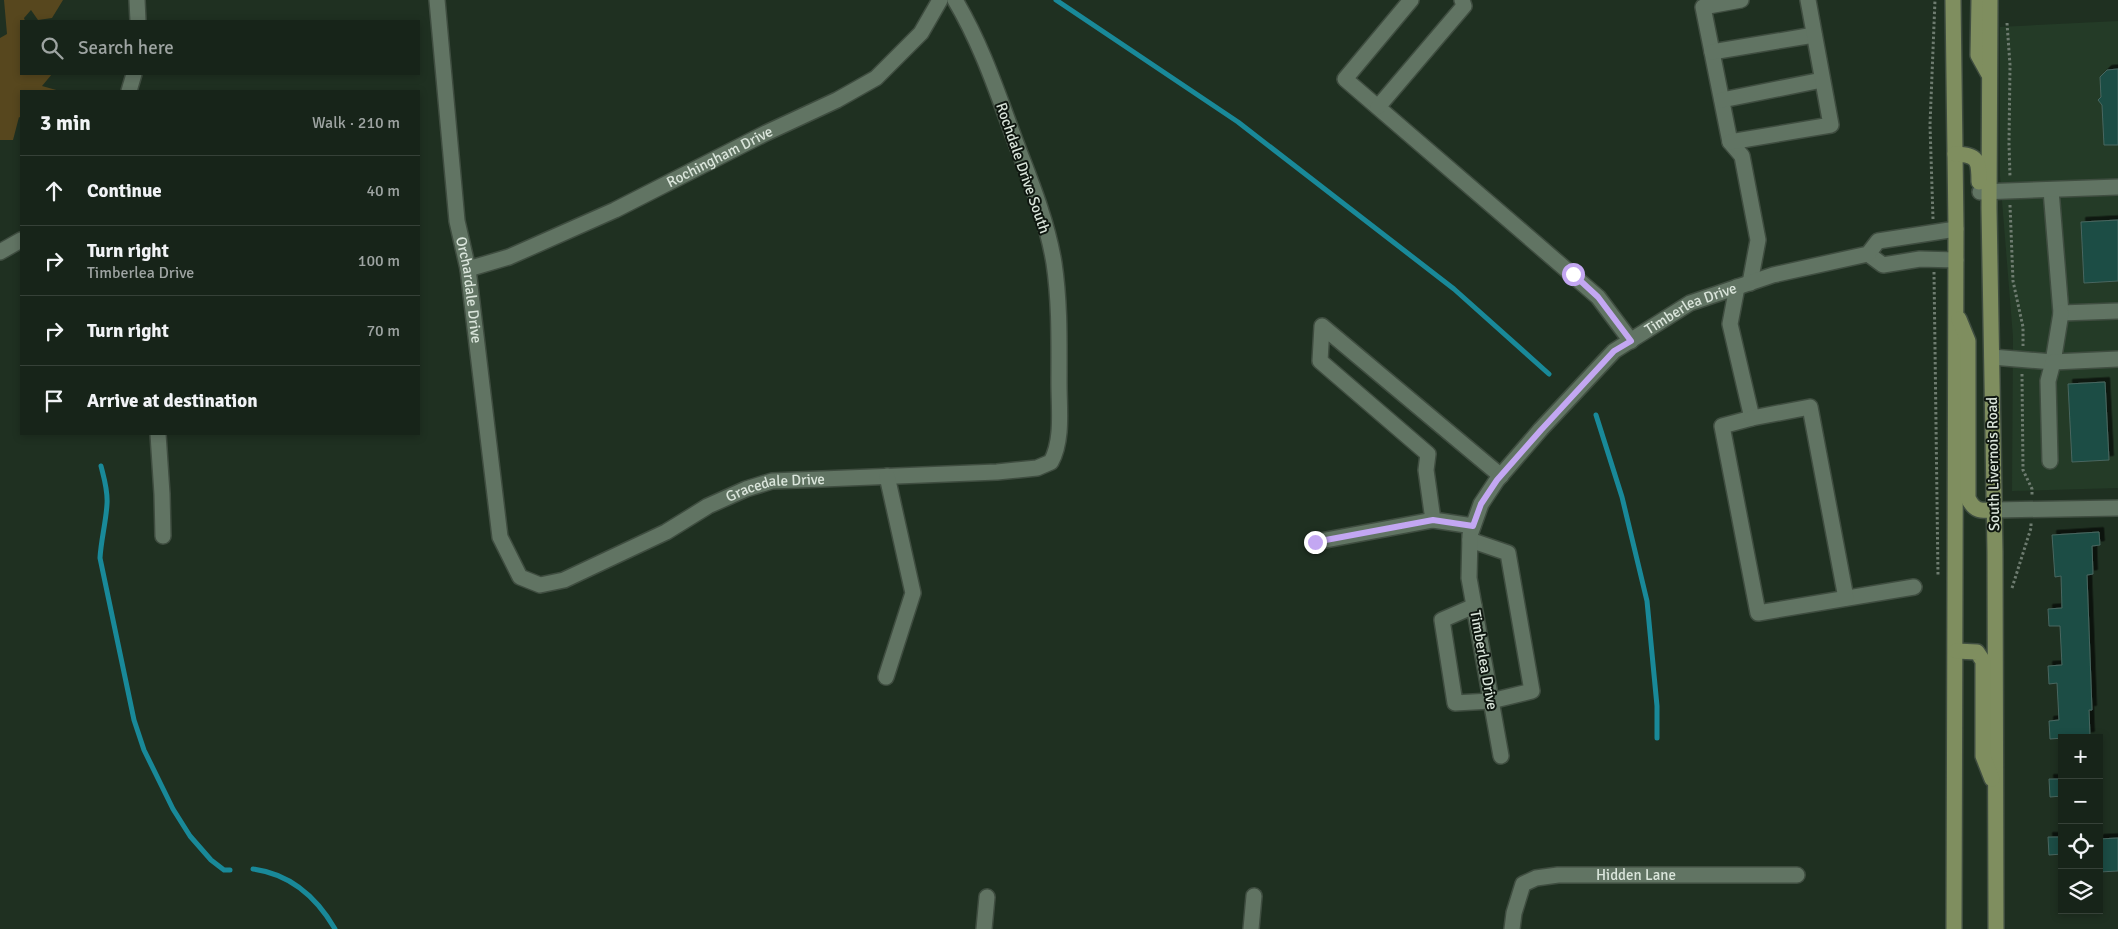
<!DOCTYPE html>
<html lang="en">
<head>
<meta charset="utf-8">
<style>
	:root { --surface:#172419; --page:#202c22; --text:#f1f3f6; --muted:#9ea4a2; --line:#364138 }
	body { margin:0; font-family:Signika,sans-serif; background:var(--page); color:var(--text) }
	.controls { position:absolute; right:15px; bottom:15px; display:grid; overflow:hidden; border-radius:0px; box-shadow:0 2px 8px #0003 }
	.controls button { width:45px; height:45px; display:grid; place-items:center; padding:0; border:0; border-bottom:1px solid var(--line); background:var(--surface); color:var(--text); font:25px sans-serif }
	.stop { position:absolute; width:15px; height:15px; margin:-11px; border:4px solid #c3a7f2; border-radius:50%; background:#fff }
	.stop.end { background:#c3a7f2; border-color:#fff; box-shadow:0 1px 5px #0008 }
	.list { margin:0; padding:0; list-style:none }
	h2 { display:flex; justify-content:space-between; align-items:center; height:65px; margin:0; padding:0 20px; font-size:21px }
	h2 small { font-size:16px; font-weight:400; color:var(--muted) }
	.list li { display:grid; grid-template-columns:32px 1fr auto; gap:15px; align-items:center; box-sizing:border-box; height:70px; padding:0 20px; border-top:1px solid var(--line) }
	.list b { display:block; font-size:19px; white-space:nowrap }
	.list p { margin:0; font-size:16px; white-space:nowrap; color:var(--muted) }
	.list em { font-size:16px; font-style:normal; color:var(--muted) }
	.icon { flex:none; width:28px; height:28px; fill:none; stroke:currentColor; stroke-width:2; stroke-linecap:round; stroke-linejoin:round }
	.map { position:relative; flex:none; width:2118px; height:929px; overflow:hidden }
	.search { position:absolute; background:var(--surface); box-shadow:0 2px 8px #0003; left:20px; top:20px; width:400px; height:55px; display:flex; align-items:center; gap:12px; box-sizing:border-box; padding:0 18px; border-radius:0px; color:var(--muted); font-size:19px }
	.panel { position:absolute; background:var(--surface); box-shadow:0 2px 8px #0003; left:20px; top:90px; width:400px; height:345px; border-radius:0px }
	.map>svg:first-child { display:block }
	.built { fill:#243b27 }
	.green { fill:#57471e }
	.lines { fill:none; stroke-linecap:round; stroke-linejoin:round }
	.stream { stroke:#198999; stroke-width:5 }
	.building { fill:#1a4e44; stroke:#496660; filter:url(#shadow) }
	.minor-casing { stroke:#3f4d40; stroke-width:18 }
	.major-casing { stroke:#3f4d40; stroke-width:18 }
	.path { stroke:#6e7c70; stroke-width:3; stroke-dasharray:2.5 2.5; stroke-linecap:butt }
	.minor { stroke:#617463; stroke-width:15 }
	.major { stroke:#7f8e5f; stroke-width:15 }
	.route { stroke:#c3a7f2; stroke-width:6 }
	.labels { text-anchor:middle; stroke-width:4; stroke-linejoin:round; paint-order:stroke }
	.street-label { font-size:15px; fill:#dae5db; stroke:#0e160f }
</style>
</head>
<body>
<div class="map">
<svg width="2118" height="929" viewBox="0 0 2118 929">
	<defs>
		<filter id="shadow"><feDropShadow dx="4.5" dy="-4.5" stdDeviation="0" flood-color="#0009"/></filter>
	</defs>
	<rect width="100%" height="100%" fill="#1f3021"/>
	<path class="built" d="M2118 21V488L2012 491 2013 337 2000 176V27Z"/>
	<path class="green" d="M4 0H63L52 18 38 20 31 10 24 18 25 21H21V74H52L42 86 60 91H21V118L19 117 13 140H0V38L7 34Z"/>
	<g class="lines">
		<g class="stream">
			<path d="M1056 0 1238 122 1454 289 1549 374"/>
			<path d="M1596 415 1622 497 1647 601 1657 706V738"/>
			<path d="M101 466C104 478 108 490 107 504 106 522 101 540 100 558L134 720 144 750 173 809 190 836 211 860 224 870H230"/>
			<path d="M253 869C290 874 317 898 335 929"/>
		</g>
	</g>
	<g class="building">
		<path d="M2118 69V145H2104L2102 105 2098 100 2101 97 2100 77 2107 70Z"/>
		<path d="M2118 220V281L2084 283 2081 222Z"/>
		<path d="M2105 382 2109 460 2072 462 2068 384Z"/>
		<path d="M2099 532 2100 545 2092 546 2093 574 2087 575 2092 710H2089L2090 736 2050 739 2049 721 2059 720 2057 683 2049 684 2048 666 2062 665 2060 626H2049L2048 609 2062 608 2061 576 2055 577 2052 535Z"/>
		<path d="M2049 779H2062V796L2050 797Z"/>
		<path d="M2048 837H2062V854L2049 855Z"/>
		<path d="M2118 838V871L2099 872V839Z"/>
	</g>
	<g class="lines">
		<defs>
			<g id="minor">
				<path d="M137 0 138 21"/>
				<path id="s1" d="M437 0 457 221 468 269 500 537 520 577 540 585 564 580 666 532 708 506 746 489 772 481 997 472 1037 468 1051 462C1063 440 1059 409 1059 384 1059 344 1060 303 1054 263 1047 221 1031 182 1016 143 998 95 982 45 955 0"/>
				<path d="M1411 0 1345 79 1598 297 1631 341"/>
				<path d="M1741 0 1703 7 1730 142 1742 156 1758 240 1750 283"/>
				<path d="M1712 52 1814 35"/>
				<path d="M129 91 134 74"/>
				<path d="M1722 100 1822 80"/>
				<path d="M1378 107 1464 6 1462 0"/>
				<path d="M1730 142 1831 125 1808 0"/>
				<path d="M2051 190 2061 313 2118 311"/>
				<path d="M1980 192 2118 187"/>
				<path d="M0 252 21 240"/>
				<path d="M1868 254 1883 265 1920 259 1956 260"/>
				<path id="s2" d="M468 269 509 257 615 210 766 133 837 100 876 78 921 33 940 0"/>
				<path d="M1737 287 1730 324 1752 418 1722 426 1758 613 1914 587"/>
				<path d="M1992 357 2053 362 2061 313"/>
				<path d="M1752 418 1810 407 1846 598"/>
				<path d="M158 434 162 494 163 536"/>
				<path d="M2050 461 2048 381 2053 362 2118 359"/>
				<path d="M1994 510 2118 508"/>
				<path d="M1473 526 1433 520 1426 470 1428 454 1320 361 1322 326 1501 476"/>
				<path d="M1470 540 1508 553 1532 691 1491 701 1455 703 1442 620 1474 606"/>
				<path d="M1315 542 1433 520"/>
				<path d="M886 677 913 593 887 476"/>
				<path id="s3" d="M1501 756 1469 578 1470 535 1481 504 1497 480 1541 429 1614 351 1690 303 1773 275 1868 254 1878 241 1956 229"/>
				<path d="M984 929 987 897"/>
				<path d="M1251 929 1254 896"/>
				<path id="s4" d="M1512 929 1514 913 1523 884 1536 878 1558 875H1797"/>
			</g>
			<g id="major">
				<path d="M1953 0 1956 229 1954 929"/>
				<path d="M1979 0 1978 55 1988 73"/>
				<path d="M1990 0 1989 208 1995 552 1996 929"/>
				<path d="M1955 154C1978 155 1979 160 1979 182"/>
				<path d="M1959 319 1968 341V498C1974 511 1980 511 1994 510"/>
				<path d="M1956 651 1977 652 1983 661V756L1992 779"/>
			</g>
		</defs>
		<use href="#minor" class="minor-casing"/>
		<use href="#major" class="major-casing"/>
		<g class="path">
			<path d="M2007 23 2010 65 2009 143 2010 177"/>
			<path d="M2010 205 2013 281 2023 327V346"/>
			<path d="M1933 219 1930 125 1935 0"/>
			<path d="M1934 272 1938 576"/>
			<path d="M2022 374 2023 470 2032 489V496"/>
			<path d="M2012 588 2031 528V522"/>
		</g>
		<use href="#minor" class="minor"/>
		<use href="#major" class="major"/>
	</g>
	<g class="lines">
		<path class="route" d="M1315 542 1433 520 1473 526 1481 504 1497 480 1541 430 1614 351 1631 341 1598 297 1573 274"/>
	</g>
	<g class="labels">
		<g class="street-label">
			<text dy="5" stroke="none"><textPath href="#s2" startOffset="276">Rochingham Drive</textPath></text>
			<text transform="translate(1023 168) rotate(71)" y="5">Rochdale Drive South</text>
			<text dy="5" stroke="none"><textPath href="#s1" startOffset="292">Orchardale Drive</textPath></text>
			<text dy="5" stroke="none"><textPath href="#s3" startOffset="548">Timberlea Drive</textPath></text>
			<text transform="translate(1993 464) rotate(-91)" y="5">South Livernois Road</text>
			<text dy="5" stroke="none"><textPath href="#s1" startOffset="865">Gracedale Drive</textPath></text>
			<text transform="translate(1484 660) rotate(80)" y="5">Timberlea Drive</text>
			<text dy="5" stroke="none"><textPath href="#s4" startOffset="161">Hidden Lane</textPath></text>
		</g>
	</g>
</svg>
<div class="controls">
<button>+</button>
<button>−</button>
<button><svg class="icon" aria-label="locate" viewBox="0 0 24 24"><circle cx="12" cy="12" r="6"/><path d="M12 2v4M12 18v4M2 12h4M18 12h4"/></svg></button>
<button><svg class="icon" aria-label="layers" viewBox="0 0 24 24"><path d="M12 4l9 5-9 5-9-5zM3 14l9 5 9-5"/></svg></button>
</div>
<div class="stop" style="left:1573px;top:274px"></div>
<div class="stop end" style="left:1315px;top:542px"></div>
<div class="search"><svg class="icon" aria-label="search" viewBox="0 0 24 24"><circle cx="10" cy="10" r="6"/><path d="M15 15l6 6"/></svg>Search here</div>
<section class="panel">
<h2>3 min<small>Walk · 210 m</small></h2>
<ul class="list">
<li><svg class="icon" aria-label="ahead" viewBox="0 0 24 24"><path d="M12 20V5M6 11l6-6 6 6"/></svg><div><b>Continue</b></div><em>40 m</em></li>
<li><svg class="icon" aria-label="right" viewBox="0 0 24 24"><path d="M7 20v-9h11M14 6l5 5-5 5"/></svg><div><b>Turn right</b><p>Timberlea Drive</p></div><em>100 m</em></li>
<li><svg class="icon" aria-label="right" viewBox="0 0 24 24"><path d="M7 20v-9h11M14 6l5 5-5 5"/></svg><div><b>Turn right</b></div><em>70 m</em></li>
<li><svg class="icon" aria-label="arrive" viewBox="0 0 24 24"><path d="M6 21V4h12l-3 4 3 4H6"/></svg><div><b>Arrive at destination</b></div></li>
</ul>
</section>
</div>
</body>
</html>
